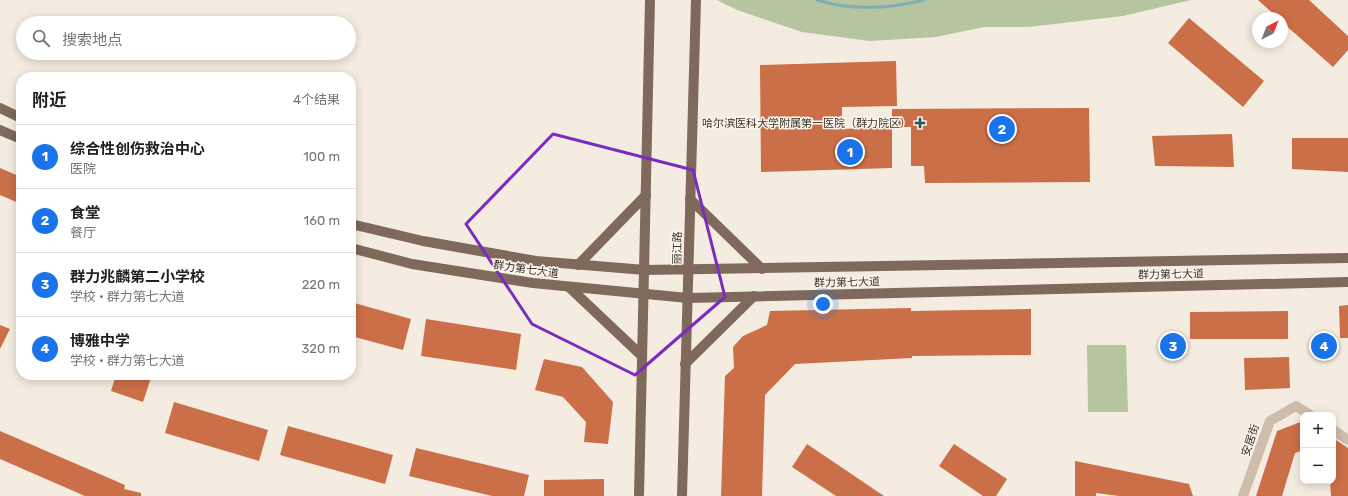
<!DOCTYPE html>
<html lang="zh">
<head>
<meta charset="utf-8">
<style>
	:root { --surface:#fff; --page:#f6f6f6; --text:#202124; --muted:#757577; --line:#e0e0e0; --accent:#1a73e8 }
	body { margin:0; font-family:Rubik,"Noto Sans SC",sans-serif; background:var(--page); color:var(--text) }
	.controls { position:absolute; right:12px; bottom:12px; display:grid; overflow:hidden; border-radius:8px; box-shadow:0 2px 10px #0003 }
	.controls button { width:36px; height:36px; display:grid; place-items:center; padding:0; border:0; border-bottom:1px solid var(--line); background:var(--surface); color:var(--text); font:20px sans-serif }
	.compass { position:absolute; left:1252px; top:12px; width:36px; height:36px; border-radius:50%; background:var(--surface); box-shadow:0 2px 10px #0003; rotate:42deg }
	.you { position:absolute; left:823px; top:304px; width:14px; height:14px; margin:-10px; border:3px solid #fff; border-radius:50%; background:#1a73e8; box-shadow:0 0 0 6px #1a73e833 }
	.badge { display:grid; place-items:center; width:26px; height:26px; border-radius:50%; background:var(--accent); color:#fff; font-size:13px; font-weight:700 }
	.pin { position:absolute; translate:-50% -50%; border:2px solid #fff; box-shadow:0 1px 4px #0006 }
	.list { margin:0; padding:0; list-style:none }
	h2 { display:flex; justify-content:space-between; align-items:center; height:52px; margin:0; padding:0 16px; font-size:17px }
	h2 small { font-size:13px; font-weight:400; color:var(--muted) }
	.list li { display:grid; grid-template-columns:26px 1fr auto; gap:12px; align-items:center; box-sizing:border-box; height:64px; padding:0 16px; border-top:1px solid var(--line) }
	.list b { display:block; font-size:15px; white-space:nowrap }
	.list p { margin:0; font-size:13px; white-space:nowrap; color:var(--muted) }
	.list em { font-size:13px; font-style:normal; color:var(--muted) }
	.icon { flex:none; width:22px; height:22px; fill:none; stroke:currentColor; stroke-width:2; stroke-linecap:round; stroke-linejoin:round }
	.map { position:relative; flex:none; width:1348px; height:496px; overflow:hidden }
	.search { position:absolute; background:var(--surface); box-shadow:0 2px 10px #0003; left:16px; top:16px; width:340px; height:44px; display:flex; align-items:center; gap:10px; box-sizing:border-box; padding:0 14px; border-radius:22px; color:var(--muted); font-size:15px }
	.panel { position:absolute; background:var(--surface); box-shadow:0 2px 10px #0003; left:16px; top:72px; width:340px; height:308px; border-radius:16px }
	.map>svg:first-child { display:block }
	.green { fill:#b6c59f }
	.lines { fill:none; stroke-linecap:round; stroke-linejoin:round }
	.stream { stroke:#7eaeb3; stroke-width:3 }
	.building { fill:#cb6f48 }
	.minor { stroke:#cebdab; stroke-width:10 }
	.major { stroke:#7e695b; stroke-width:10 }
	.marked { fill:none; stroke:#7b2cbf; stroke-width:3; stroke-linejoin:round }
	.poi-dot { fill:#1d575f; stroke:#fbf6ed; stroke-width:1.5 }
	.labels { text-anchor:middle; stroke-width:3; stroke-linejoin:round; paint-order:stroke }
	.poi-label { font-size:11px; fill:#3b312a; stroke:#fbf6ed; text-anchor:end }
	.street-label { font-size:11px; fill:#3b312a; stroke:#fbf6ed }
</style>
</head>
<body>
<div class="map">
<svg width="1348" height="496" viewBox="0 0 1348 496">
	<rect width="100%" height="100%" fill="#f4ece0"/>
	<g class="green">
		<path d="M717 0H1191L1123 16 1029 27H984L936 37 870 41 802 32 737 10Z"/>
		<path d="M1087 345H1126L1128 412H1088Z"/>
	</g>
	<g class="lines">
		<path class="stream" d="M817 0C853 11 888 9 924 0"/>
	</g>
	<g class="building">
		<path d="M1258 0H1309L1348 36V50L1333 67 1282 22V18H1278Z"/>
		<path d="M1189 18 1264 81 1243 107 1168 43Z"/>
		<path d="M896 61 897 106 842 107V129L892 127V168L761 172 760 65Z"/>
		<path d="M1089 108 1090 182 925 183 924 166H911V127H892V109Z"/>
		<path d="M1232 134 1234 167 1155 166 1152 136Z"/>
		<path d="M1292 138H1348V172L1292 169Z"/>
		<path d="M0 168 21 177V204L0 195Z"/>
		<path d="M351 302 411 319 403 350 351 336Z"/>
		<path d="M1348 305V338H1340L1339 306Z"/>
		<path d="M911 308V311L1031 309V355L912 356V358L795 364 765 395 762 496H721L725 376 734 368 733 347 743 336 767 325 770 311Z"/>
		<path d="M1288 311V339H1190V312Z"/>
		<path d="M426 319 521 334 516 370 421 356Z"/>
		<path d="M0 325 10 329 0 349Z"/>
		<path d="M1289 357 1290 388 1245 390 1244 358Z"/>
		<path d="M544 359 582 367 613 402 608 444 584 442 586 422 563 397 535 390Z"/>
		<path d="M116 375H152L143 402 111 391Z"/>
		<path d="M174 402 268 430 259 461 165 433Z"/>
		<path d="M1303 421V450L1295 453 1282 496H1256L1277 431Z"/>
		<path d="M288 426 393 455 385 484 280 455Z"/>
		<path d="M0 431 125 485 124 489 141 493V496H85L0 459Z"/>
		<path d="M1333 438 1348 448V496H1331L1330 481H1333Z"/>
		<path d="M807 444 884 496H836L792 467Z"/>
		<path d="M954 444 1007 479 996 496H983L939 466Z"/>
		<path d="M416 448 529 475 524 496H492L409 476Z"/>
		<path d="M1075 461 1189 484 1193 496H1119L1096 493V496H1075Z"/>
		<path d="M604 479V496H544V480Z"/>
	</g>
	<g class="lines">
		<g class="minor">
			<path d="M1333 430 1348 440"/>
			<path d="M1243 496 1270 421 1296 406 1310 415"/>
		</g>
		<g class="major">
			<path d="M0 108 21 118"/>
			<path d="M0 130 21 139"/>
			<path d="M690 199 762 269"/>
			<path d="M351 224 423 241 536 261 645 270 1348 258"/>
			<path d="M351 248 412 264 533 283 688 298 1348 282"/>
			<path d="M578 265 646 195"/>
			<path d="M569 287 642 356"/>
			<path d="M685 364 754 296"/>
			<path d="M639 496 650 0"/>
			<path d="M682 496 696 0"/>
		</g>
	</g>
	<path class="marked" d="M553 134 693 170 725 297 635 375 532 324 466 224Z"/>
	<path class="poi-dot" d="M918 117h4v4h4v4h-4v4h-4v-4h-4v-4h4z"/>
	<g class="labels">
		<g class="poi-label">
			<text x="911" y="127">哈尔滨医科大学附属第一医院（群力院区）</text>
		</g>
		<g class="street-label">
			<text transform="translate(677 248) rotate(-89)" y="4">丽江路</text>
			<text transform="translate(526 269) rotate(8)" y="4">群力第七大道</text>
			<text transform="translate(1171 274) rotate(-1)" y="4">群力第七大道</text>
			<text transform="translate(847 282) rotate(-1)" y="4">群力第七大道</text>
			<text transform="translate(1250 440) rotate(-71)" y="4">安居街</text>
		</g>
	</g>
</svg>
<div class="controls">
<button>+</button>
<button>−</button>
</div>
<svg class="compass" viewBox="-18 -18 36 36"><path d="M0-13l5 13h-10z" fill="#e53935"/><path d="M0 13l5-13h-10z" fill="#757577"/></svg>
<div class="you"></div>
<div class="pin badge" style="left:850px;top:152px">1</div>
<div class="pin badge" style="left:1002px;top:129px">2</div>
<div class="pin badge" style="left:1173px;top:346px">3</div>
<div class="pin badge" style="left:1324px;top:346px">4</div>
<div class="search"><svg class="icon" aria-label="search" viewBox="0 0 24 24"><circle cx="10" cy="10" r="6"/><path d="M15 15l6 6"/></svg>搜索地点</div>
<section class="panel">
<h2>附近<small>4个结果</small></h2>
<ul class="list">
<li><span class="badge">1</span><div><b>综合性创伤救治中心</b><p>医院</p></div><em>100 m</em></li>
<li><span class="badge">2</span><div><b>食堂</b><p>餐厅</p></div><em>160 m</em></li>
<li><span class="badge">3</span><div><b>群力兆麟第二小学校</b><p>学校 · 群力第七大道</p></div><em>220 m</em></li>
<li><span class="badge">4</span><div><b>博雅中学</b><p>学校 · 群力第七大道</p></div><em>320 m</em></li>
</ul>
</section>
</div>
</body>
</html>
